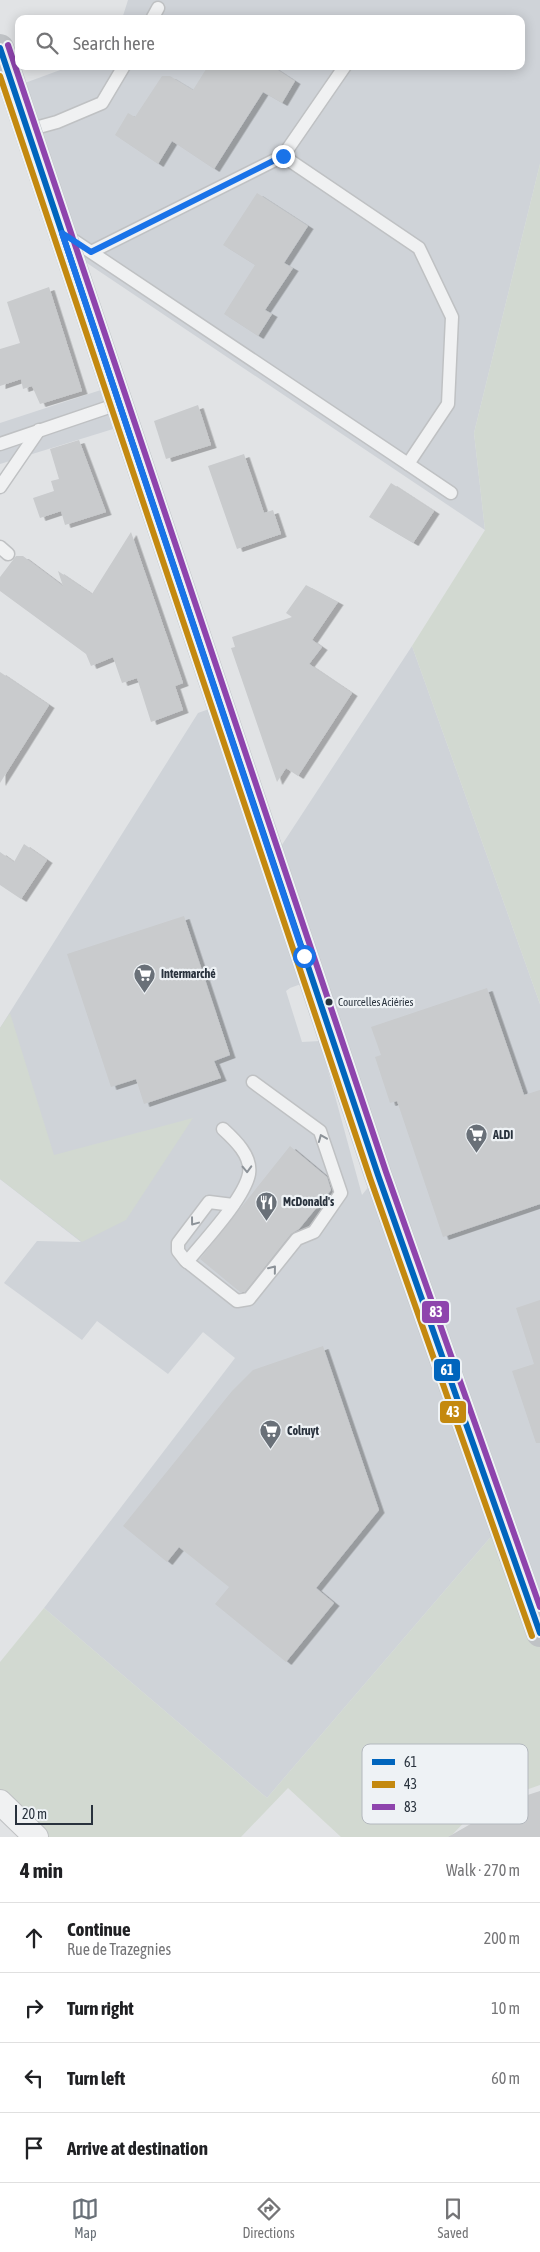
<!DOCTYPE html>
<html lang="en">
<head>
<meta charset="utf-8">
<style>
	:root { --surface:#fff; --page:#f6f6f6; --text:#202124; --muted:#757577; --line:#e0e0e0; --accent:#697078 }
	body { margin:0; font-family:"Asap Condensed",sans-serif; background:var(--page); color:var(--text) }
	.scale { position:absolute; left:15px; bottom:12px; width:78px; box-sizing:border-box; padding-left:5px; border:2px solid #29323d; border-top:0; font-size:14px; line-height:18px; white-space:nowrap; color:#29323d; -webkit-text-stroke:4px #eef2f5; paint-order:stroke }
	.stop { position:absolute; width:15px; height:15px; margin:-11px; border:4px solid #1a73e8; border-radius:50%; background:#fff }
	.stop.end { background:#1a73e8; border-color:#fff; box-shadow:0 1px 5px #0008 }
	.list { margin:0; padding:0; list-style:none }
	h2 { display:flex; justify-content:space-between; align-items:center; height:65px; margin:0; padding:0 20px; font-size:21px }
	h2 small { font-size:16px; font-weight:400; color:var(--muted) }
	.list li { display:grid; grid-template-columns:32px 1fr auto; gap:15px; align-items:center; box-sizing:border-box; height:70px; padding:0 20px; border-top:1px solid var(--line) }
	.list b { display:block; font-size:19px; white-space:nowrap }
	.list p { margin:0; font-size:16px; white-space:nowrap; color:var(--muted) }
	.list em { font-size:16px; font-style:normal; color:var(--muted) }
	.icon { flex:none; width:28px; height:28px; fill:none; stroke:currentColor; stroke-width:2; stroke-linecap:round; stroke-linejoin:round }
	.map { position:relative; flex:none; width:540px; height:1837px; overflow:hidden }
	.search { position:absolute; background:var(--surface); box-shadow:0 2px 12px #0003; left:15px; right:15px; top:15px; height:55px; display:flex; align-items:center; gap:12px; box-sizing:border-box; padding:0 18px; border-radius:10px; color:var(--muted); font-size:19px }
	.sheet { height:345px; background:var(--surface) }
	nav { display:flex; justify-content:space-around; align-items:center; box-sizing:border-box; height:70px; border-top:1px solid var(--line); background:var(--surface); font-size:14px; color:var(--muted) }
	nav a { display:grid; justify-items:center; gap:2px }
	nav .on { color:var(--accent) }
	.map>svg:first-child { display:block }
	.built { fill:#cfd3d8; fill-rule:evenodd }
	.green { fill:#d2d9d1 }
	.building { fill:#c9cbcd; filter:url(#shadow) }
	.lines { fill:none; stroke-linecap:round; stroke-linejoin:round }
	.service-casing { stroke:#bfc1c3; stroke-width:15 }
	.minor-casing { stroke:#bfc1c3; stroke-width:26 }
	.service { stroke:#f0f1f2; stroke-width:12 }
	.minor { stroke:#f0f1f2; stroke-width:24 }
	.secondary { stroke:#bfc2c5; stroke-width:28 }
	.bus-1-casing { stroke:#eef2f5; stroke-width:10 }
	.bus-2-casing { stroke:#eef2f5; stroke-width:10 }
	.bus-3-casing { stroke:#eef2f5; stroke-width:10 }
	.bus-1 { stroke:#0065bd; stroke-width:6 }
	.bus-2 { stroke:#c4890f; stroke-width:6 }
	.bus-3 { stroke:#8e44ad; stroke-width:6 }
	.oneway { stroke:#8c9298 }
	.route { stroke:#1a73e8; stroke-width:6 }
	.bus-dot { fill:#29323d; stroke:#eef2f5; stroke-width:2 }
	.labels { text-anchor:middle; stroke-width:4.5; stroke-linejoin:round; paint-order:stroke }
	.bus-label { font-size:11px; fill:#29323d; stroke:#eef2f5; text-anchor:start }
	.poi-label { font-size:12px; font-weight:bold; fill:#29323d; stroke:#eef2f5; text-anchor:start }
	.key { fill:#eef2f5; stroke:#b3b8be; stroke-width:1 }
	.key-label { font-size:14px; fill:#29323d }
	.line-badge { stroke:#eef2f5; stroke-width:2 }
	.badge-label { font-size:14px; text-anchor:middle; font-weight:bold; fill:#fff }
</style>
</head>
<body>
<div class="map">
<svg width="540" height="1837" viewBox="0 0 540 1837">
	<defs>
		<filter id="shadow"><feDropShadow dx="5.5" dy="3" stdDeviation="0" flood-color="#0004"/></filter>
	</defs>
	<rect width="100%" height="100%" fill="#e1e3e5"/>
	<g class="built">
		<path d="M128 0H540V164L474 433 485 530 69 251 14 87 71 66H521V19H122Z"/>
		<path d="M113 386 126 425 0 464V423Z"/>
		<path d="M412 646 540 1004V1623L501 1525 267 1798 44 1608 235 1358 203 1332 168 1374 97 1321 82 1340 4 1283 37 1241 81 1242 0 1179V1028L198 713 220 705 272 860ZM312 980 378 1175 362 1195 320 1041 302 1042 286 991 290 988Z"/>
	</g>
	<g class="green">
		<path d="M540 164V1004L412 646 485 530 474 433Z"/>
		<path d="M10 1013 54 1155 193 1118 126 1220 82 1242 0 1179V1028Z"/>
		<path d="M501 1525 540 1633V1785L480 1806 450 1837H341L288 1788 241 1837H36L0 1802V1662L44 1608 267 1798Z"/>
	</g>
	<g class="building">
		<path d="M208 66H272L295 81 282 103 263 92 214 169 172 141 158 164 115 135 128 113 135 117 162 76H170L193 90Z"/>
		<path d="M257 193 308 226 284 263 293 268 265 310 272 314 258 336 224 314 255 265 223 245Z"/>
		<path d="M49 287 82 391 40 404 32 386 23 389 21 379 0 386V349L20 343 7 302Z"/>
		<path d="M198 405 211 445 166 459 154 421Z"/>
		<path d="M79 440 106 512 65 525 61 511 40 518 33 498 54 491 51 481 59 479 50 449Z"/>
		<path d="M244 454 264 513 273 510 281 534 237 549 208 466Z"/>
		<path d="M391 483 434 511 413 543 369 517Z"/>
		<path d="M131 532 183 683 175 686 183 710 151 722 137 678 122 683 113 657 91 666 86 654 0 591V577L16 556H23L63 586 58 571 92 594Z"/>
		<path d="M306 585 338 602 312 640 322 647 309 664 352 693 298 776 286 768 277 782 231 648 235 647 232 637 292 617 286 613Z"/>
		<path d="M0 672 49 705 0 783Z"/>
		<path d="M24 844 47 860 21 899 0 885V852L14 862Z"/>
		<path d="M184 916 230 1055 214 1061 221 1078 144 1104 136 1079 111 1087 67 954Z"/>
		<path d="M487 988 524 1095 540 1090V1204L443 1237 397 1101 390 1103 375 1057 381 1055 371 1027Z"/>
		<path d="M290 1146 327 1177 331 1190 299 1229 291 1234 245 1292H240L200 1259Z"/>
		<path d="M540 1300V1443H536L512 1371 534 1364 516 1308Z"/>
		<path d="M323 1346 379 1510 316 1588 334 1603 286 1662 215 1604 229 1587 179 1547 167 1562 123 1526 232 1391 253 1370Z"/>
		<path d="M540 1791V1837H448L481 1818 511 1808 509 1801Z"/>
	</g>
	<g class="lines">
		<defs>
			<g id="service">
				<path d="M152 19 158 8"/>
				<path d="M28 130 57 122 102 103 124 66"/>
				<path d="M283 156 345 66"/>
				<path d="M67 236 408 464 448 404 452 317 419 248 283 156 91 252"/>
				<path d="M0 444 118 404"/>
				<path d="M408 464 451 493"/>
				<path d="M0 487 39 430"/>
				<path d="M0 547 8 554"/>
				<path d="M233 1205 209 1202 178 1243V1251L185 1260 237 1301 249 1299 297 1239 314 1232 341 1193 320 1131 253 1082"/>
				<path d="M187 1262C204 1241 244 1199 249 1174 252 1156 235 1140 223 1129"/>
			</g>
			<path id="minor" d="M0 1802 36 1837"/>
		</defs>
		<use href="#service" class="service-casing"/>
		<use href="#minor" class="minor-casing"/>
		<use href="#service" class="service"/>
		<use href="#minor" class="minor"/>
		<path class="secondary" d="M0 48 378 1175 540 1633"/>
		<defs>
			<path id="bus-1" d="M0 48 378 1175 540 1633"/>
			<path id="bus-2" d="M0 76 370 1178 532 1636"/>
			<path id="bus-3" d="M8 45 386 1172 540 1607"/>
		</defs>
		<use href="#bus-1" class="bus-1-casing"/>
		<use href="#bus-2" class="bus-2-casing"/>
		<use href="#bus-3" class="bus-3-casing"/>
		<use href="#bus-1" class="bus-1"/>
		<use href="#bus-2" class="bus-2"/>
		<use href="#bus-3" class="bus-3"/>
	</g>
	<defs><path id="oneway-chevron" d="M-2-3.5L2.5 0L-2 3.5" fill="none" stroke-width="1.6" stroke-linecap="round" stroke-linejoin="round" transform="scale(1.25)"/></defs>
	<g class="oneway">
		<use href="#oneway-chevron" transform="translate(322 1138) rotate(-112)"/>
		<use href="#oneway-chevron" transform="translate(247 1169) rotate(88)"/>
		<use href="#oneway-chevron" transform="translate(194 1222) rotate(127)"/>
		<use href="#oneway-chevron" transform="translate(273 1269) rotate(-51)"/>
	</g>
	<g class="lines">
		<path class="route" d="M283 156 91 252 62 233 304 956"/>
	</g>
	<defs>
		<symbol id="supermarket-pin" viewBox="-11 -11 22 30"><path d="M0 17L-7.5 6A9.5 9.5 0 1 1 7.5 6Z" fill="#697078" stroke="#eef2f5"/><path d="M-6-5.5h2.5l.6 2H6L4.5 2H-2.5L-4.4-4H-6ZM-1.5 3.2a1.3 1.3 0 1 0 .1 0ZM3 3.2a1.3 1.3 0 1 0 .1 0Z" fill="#fff"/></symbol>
		<symbol id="restaurant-pin" viewBox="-11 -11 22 30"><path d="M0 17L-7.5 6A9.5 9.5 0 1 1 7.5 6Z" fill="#697078" stroke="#eef2f5"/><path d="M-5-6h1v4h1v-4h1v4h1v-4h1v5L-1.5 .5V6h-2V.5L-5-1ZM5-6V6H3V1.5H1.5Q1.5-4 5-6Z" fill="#fff"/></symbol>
	</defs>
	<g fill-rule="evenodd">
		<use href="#supermarket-pin" x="132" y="962" width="25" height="34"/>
		<use href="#supermarket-pin" x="464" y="1122" width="25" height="34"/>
		<use href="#restaurant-pin" x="254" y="1190" width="25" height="34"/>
		<use href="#supermarket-pin" x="258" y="1418" width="25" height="34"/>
	</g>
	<circle class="bus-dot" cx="329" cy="1002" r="4.5"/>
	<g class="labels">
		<g class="bus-label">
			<text x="338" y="1006">Courcelles Aciéries</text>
		</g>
		<g class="poi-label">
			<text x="161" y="978">Intermarché</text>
			<text x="493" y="1139">ALDI</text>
			<text x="283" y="1206">McDonald's</text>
			<text x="287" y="1435">Colruyt</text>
		</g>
	</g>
	<rect x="362" y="1744" width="166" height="80" rx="8" class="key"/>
	<rect x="372" y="1759" width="23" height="6" fill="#0065bd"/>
	<rect x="372" y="1781" width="23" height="7" fill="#c4890f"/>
	<rect x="372" y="1804" width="23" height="6" fill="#8e44ad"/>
	<g class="key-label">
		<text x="404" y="1767">61</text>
		<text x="404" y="1789">43</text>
		<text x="404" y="1812">83</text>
	</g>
	<g class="line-badge">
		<rect x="421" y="1300" width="29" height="24" rx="5" fill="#8e44ad"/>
		<rect x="433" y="1358" width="28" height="24" rx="5" fill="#0065bd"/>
		<rect x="439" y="1400" width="28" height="24" rx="5" fill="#c4890f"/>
	</g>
	<g class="badge-label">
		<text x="436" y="1317">83</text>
		<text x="447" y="1375">61</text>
		<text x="453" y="1417">43</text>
	</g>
</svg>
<div class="scale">20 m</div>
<div class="stop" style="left:304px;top:956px"></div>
<div class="stop end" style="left:283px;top:156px"></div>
<div class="search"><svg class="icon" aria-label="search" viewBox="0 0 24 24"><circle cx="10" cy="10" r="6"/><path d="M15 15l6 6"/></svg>Search here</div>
</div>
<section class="sheet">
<h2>4 min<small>Walk · 270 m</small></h2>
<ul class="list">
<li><svg class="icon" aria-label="ahead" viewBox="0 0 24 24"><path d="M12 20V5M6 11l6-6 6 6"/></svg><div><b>Continue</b><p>Rue de Trazegnies</p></div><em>200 m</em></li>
<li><svg class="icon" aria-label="right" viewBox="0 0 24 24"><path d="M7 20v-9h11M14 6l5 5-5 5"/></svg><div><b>Turn right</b></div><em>10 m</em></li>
<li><svg class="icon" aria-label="left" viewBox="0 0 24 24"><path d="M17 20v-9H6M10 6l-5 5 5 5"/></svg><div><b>Turn left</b></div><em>60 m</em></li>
<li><svg class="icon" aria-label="arrive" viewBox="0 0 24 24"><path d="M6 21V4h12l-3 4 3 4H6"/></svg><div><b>Arrive at destination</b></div></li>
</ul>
</section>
<nav>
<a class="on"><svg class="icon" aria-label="map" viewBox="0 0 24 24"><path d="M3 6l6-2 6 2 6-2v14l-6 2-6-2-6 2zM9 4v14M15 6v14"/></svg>Map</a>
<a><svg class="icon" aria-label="directions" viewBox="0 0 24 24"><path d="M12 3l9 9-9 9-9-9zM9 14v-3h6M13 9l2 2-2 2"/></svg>Directions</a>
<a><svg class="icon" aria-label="saved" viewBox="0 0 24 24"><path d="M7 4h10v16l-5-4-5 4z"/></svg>Saved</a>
</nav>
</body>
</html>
